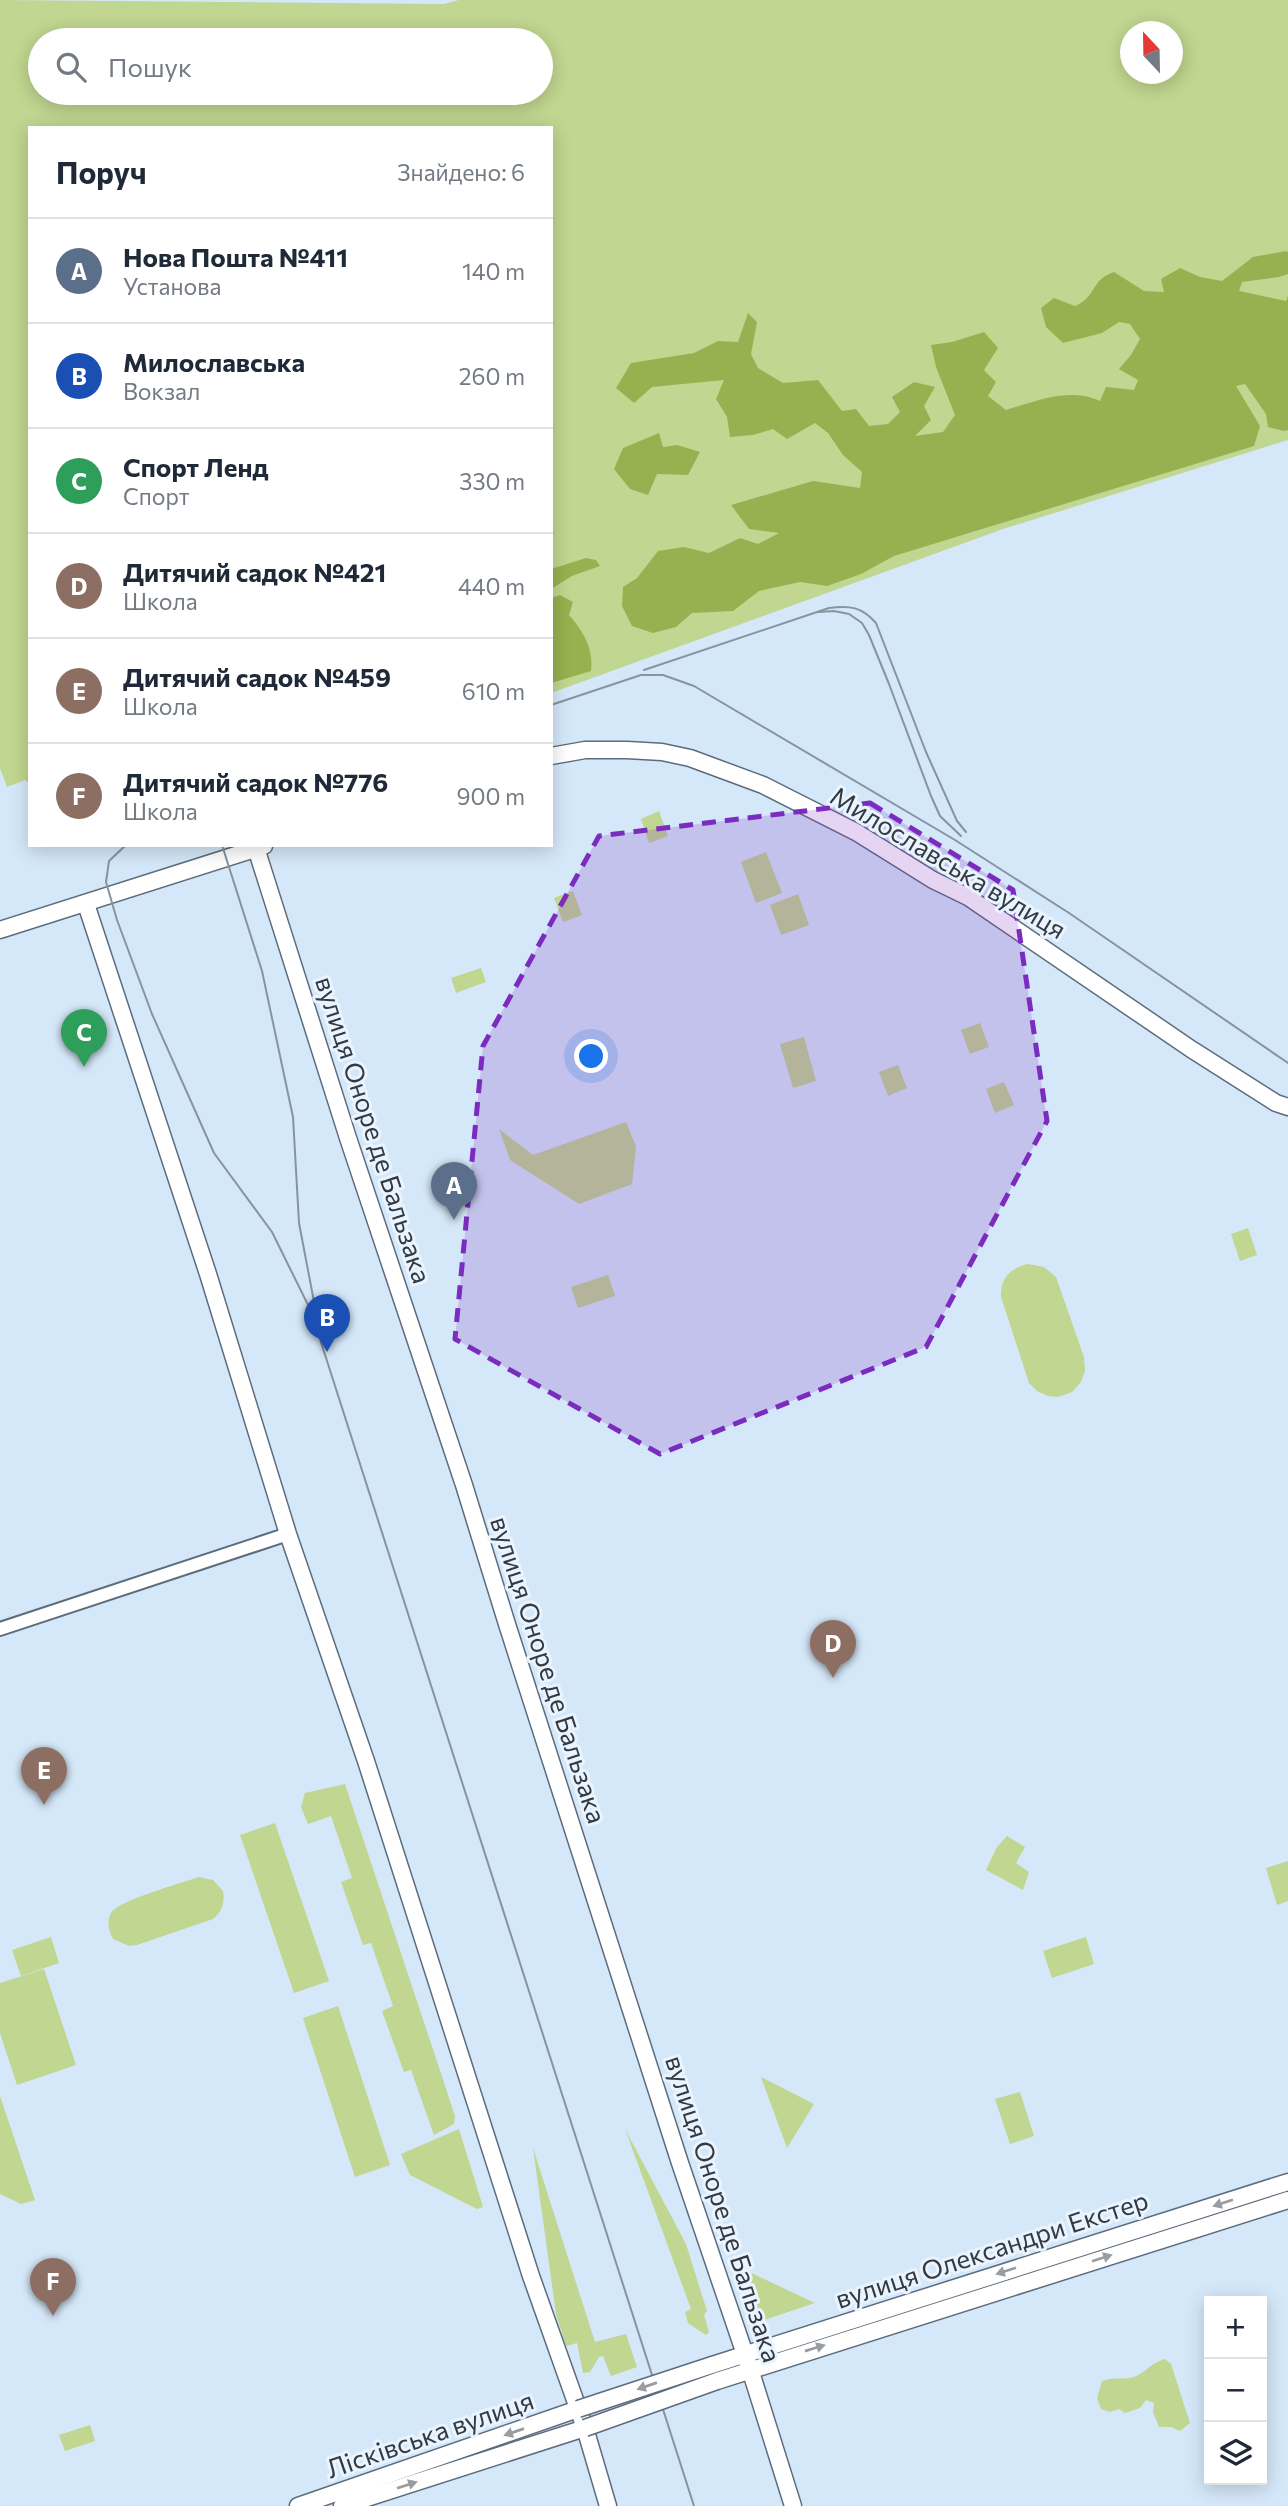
<!DOCTYPE html>
<html lang="uk">
<head>
<meta charset="utf-8">
<style>
	:root { --surface:#fff; --page:#f2f2f3; --text:#1f2937; --muted:#747a83; --line:#e0e1e3; --accent:#596c19 }
	body { margin:0; font-family:Commissioner,sans-serif; background:var(--page); color:var(--text) }
	.controls { position:absolute; right:21px; bottom:21px; display:grid; overflow:hidden; border-radius:0px; box-shadow:0 4px 18px #0003 }
	.controls button { width:63px; height:63px; display:grid; place-items:center; padding:0; border:0; border-bottom:2px solid var(--line); background:var(--surface); color:var(--text); font:35px sans-serif }
	.compass { position:absolute; left:1120px; top:21px; width:63px; height:63px; border-radius:50%; background:var(--surface); box-shadow:0 4px 18px #0003; rotate:338deg }
	.you { position:absolute; left:592px; top:1057px; width:24px; height:24px; margin:-18px; border:5px solid #fff; border-radius:50%; background:#1a73e8; box-shadow:0 0 0 10px #1a73e833 }
	.badge { display:grid; place-items:center; width:46px; height:46px; border-radius:50%; background:var(--accent); color:#fff; font-size:23px; font-weight:700 }
	.pin { position:absolute; translate:-50% -58px; filter:drop-shadow(0 2px 4px #0008) }
	.pin::after { content:''; position:absolute; top:37px; width:24px; height:21px; background:inherit; clip-path:polygon(0 0,100% 0,50% 100%) }
	.list { margin:0; padding:0; list-style:none }
	h2 { display:flex; justify-content:space-between; align-items:center; height:91px; margin:0; padding:0 28px; font-size:30px }
	h2 small { font-size:23px; font-weight:400; color:var(--muted) }
	.list li { display:grid; grid-template-columns:46px 1fr auto; gap:21px; align-items:center; box-sizing:border-box; height:105px; padding:0 28px; border-top:2px solid var(--line) }
	.list b { display:block; font-size:26px; white-space:nowrap }
	.list p { margin:0; font-size:23px; white-space:nowrap; color:var(--muted) }
	.list em { font-size:23px; font-style:normal; color:var(--muted) }
	.icon { flex:none; width:38px; height:38px; fill:none; stroke:currentColor; stroke-width:2; stroke-linecap:round; stroke-linejoin:round }
	.map { position:relative; flex:none; width:1288px; height:2506px; overflow:hidden }
	.search { position:absolute; background:var(--surface); box-shadow:0 4px 18px #0003; left:28px; top:28px; width:525px; height:77px; display:flex; align-items:center; gap:18px; box-sizing:border-box; padding:0 24px; border-radius:38px; color:var(--muted); font-size:26px }
	.panel { position:absolute; background:var(--surface); box-shadow:0 4px 18px #0003; left:28px; top:126px; width:525px; height:721px; border-radius:0px }
	.map>svg:first-child { display:block }
	.green { fill:#c1d690; fill-rule:evenodd }
	.forest { fill:#97b150 }
	.lines { fill:none; stroke-linecap:round; stroke-linejoin:round }
	.street-casing { stroke:#5c6c7c; stroke-width:16 }
	.secondary-casing { stroke:#5c6c7c; stroke-width:19 }
	.street { stroke:#fff; stroke-width:12 }
	.secondary { stroke:#fff; stroke-width:16 }
	.tram { stroke:#8794a0; stroke-width:2 }
	.secondary-bridge-casing { stroke:#5c6c7c; stroke-width:19; stroke-linecap:butt }
	.secondary-bridge { stroke:#fff; stroke-width:16 }
	.oneway { fill:#999ca0 }
	.marked { fill:#7b2cbf; fill-opacity:0.2; stroke:#7b2cbf; stroke-width:5; stroke-dasharray:14 9; stroke-linejoin:round }
	.labels { text-anchor:middle; stroke-width:6; stroke-linejoin:round; paint-order:stroke }
	.street-label { font-size:26px; fill:#333a41; stroke:#e9f4ff }
</style>
</head>
<body>
<div class="map">
<svg width="1288" height="2506" viewBox="0 0 1288 2506">
	<rect width="100%" height="100%" fill="#d5e8f9"/>
	<g class="green">
		<path d="M0 0 444 4 459 0H1288V440L1003 529 551 693V128H30V784L25 780 7 787 0 768ZM1130 32H1172V74H1130ZM40 40H541V93H40Z"/>
		<path d="M659 811 668 836 649 843 641 819Z"/>
		<path d="M766 852 782 893 756 903 741 862Z"/>
		<path d="M573 891 582 915 563 922 554 898Z"/>
		<path d="M798 894 809 925 781 935 770 905Z"/>
		<path d="M481 968 486 982 456 993 451 978Z"/>
		<path d="M980 1023 989 1047 970 1054 961 1030Z"/>
		<path d="M804 1037 816 1081 793 1088 780 1044Z"/>
		<path d="M898 1065 907 1088 888 1096 879 1072Z"/>
		<path d="M1004 1082 1014 1105 995 1113 986 1089Z"/>
		<path d="M626 1122 636 1146 632 1184 579 1204 510 1160 499 1129 533 1155Z"/>
		<path d="M1248 1228 1257 1255 1240 1261 1231 1234Z"/>
		<path d="M1028 1264 1044 1267 1056 1277 1084 1357 1085 1371 1081 1382 1072 1392 1058 1397 1048 1396 1037 1391 1029 1383 1001 1297C1000 1279 1010 1268 1028 1264Z"/>
		<path d="M608 1275 615 1296 578 1308 571 1287Z"/>
		<path d="M345 1784 455 2116 454 2124 434 2135 411 2070 404 2072 382 2011 393 2006 371 1943 363 1945 341 1882 352 1878 331 1816 308 1824 301 1807 305 1793Z"/>
		<path d="M275 1823 329 1981 294 1993 240 1835Z"/>
		<path d="M1007 1836 1025 1847 1016 1863 1029 1872 1023 1890 986 1870 997 1847Z"/>
		<path d="M1288 1861V1901L1277 1905 1266 1868Z"/>
		<path d="M199 1877 213 1880 223 1891C225 1903 222 1912 213 1919L137 1945 129 1946 113 1939C109 1930 106 1922 111 1913 119 1900 182 1883 199 1877Z"/>
		<path d="M51 1937 59 1963 21 1976 12 1950Z"/>
		<path d="M1086 1937 1094 1964 1052 1978 1043 1951Z"/>
		<path d="M44 1969 76 2065 17 2085 0 2033V1983Z"/>
		<path d="M338 2006 390 2165 355 2177 303 2018Z"/>
		<path d="M761 2077 814 2104 787 2148Z"/>
		<path d="M1020 2092 1034 2136 1010 2144 995 2099Z"/>
		<path d="M0 2096 35 2200 21 2204 0 2194Z"/>
		<path d="M459 2129 483 2207 477 2209 410 2175 401 2154Z"/>
		<path d="M625 2129 686 2244 707 2311 704 2315 709 2332 706 2335 688 2323 685 2312 691 2309Z"/>
		<path d="M533 2148 595 2342 626 2334 637 2367 611 2376 603 2356 599 2357 590 2372 583 2373 577 2343 566 2346 556 2314Z"/>
		<path d="M745 2270 815 2303 764 2320 759 2314Z"/>
		<path d="M1165 2359 1171 2364 1190 2423 1180 2431 1171 2427H1159L1153 2412 1154 2403 1146 2400 1140 2408 1125 2413 1119 2409 1110 2412 1101 2409 1097 2398 1102 2381C1117 2376 1126 2381 1136 2376 1148 2371 1150 2363 1165 2359Z"/>
		<path d="M90 2425 95 2441 65 2451 59 2435Z"/>
	</g>
	<g class="forest">
		<path d="M1286 251 1288 252V274L1279 277 1242 282 1239 291 1286 301 1288 296V430L1284 431 1268 427 1266 414 1245 384 1236 386 1260 426 1254 446 894 556 861 574 827 586 800 582 759 591 733 611 692 613 676 627 653 633 632 626 622 606 623 587 637 578 658 551 684 547 709 553 740 538 758 544 779 533 749 529 731 505 813 481 860 488 862 472 843 455 828 433 815 423 787 439 773 429 753 435 730 437 727 417 716 399 724 380 652 387 634 403 616 388 631 363 694 353 718 341 738 342 748 313 757 322 751 354 758 368 783 383 818 380 842 411 856 409 869 426 888 424 900 412 892 397 914 382 935 387 924 406 931 420 915 436 943 432 955 415 936 367 931 345 952 342 984 332 998 348 984 370 996 382 988 396 1006 410C1037 401 1069 387 1100 401L1106 387 1134 390 1138 380 1119 369 1131 355 1140 339 1130 324 1119 322 1102 333 1063 343 1046 327 1041 308 1054 298 1075 306C1097 297 1090 280 1114 272L1144 291 1164 292 1161 279 1180 268 1200 277 1222 281 1253 257Z"/>
		<path d="M659 433 663 447 677 445 700 452 688 475 657 474 648 495 630 489 614 469 623 448Z"/>
		<path d="M586 558 596 560 600 566 572 576 551 589V569Z"/>
		<path d="M560 595 573 602 569 615C583 631 594 649 591 671L551 683V598Z"/>
	</g>
	<g class="lines">
		<defs>
			<path id="street" d="M0 1629 288 1534"/>
			<g id="secondary">
				<path d="M551 756 585 750H627L662 752 690 758 763 785 856 832 933 880 968 897 1191 1049 1276 1103 1288 1107"/>
				<path d="M256 848 348 1138 464 1485 506 1621 680 2163 750 2369 793 2506"/>
				<path d="M86 904 208 1274 288 1534 366 1761 531 2276 585 2428 608 2506"/>
				<path d="M0 930 264 846"/>
				<path d="M712 2365 1288 2182"/>
				<path d="M717 2381 1288 2200"/>
				<path d="M298 2506 578 2409"/>
				<path d="M342 2506 585 2428"/>
			</g>
		</defs>
		<use href="#street" class="street-casing"/>
		<use href="#secondary" class="secondary-casing"/>
		<use href="#street" class="street"/>
		<use href="#secondary" class="secondary"/>
		<g class="tram">
			<path d="M819 612 834 611 849 614 862 623 869 635 889 684 931 796 940 816 961 836"/>
			<path d="M644 670 829 608C850 605 862 607 876 623L926 752 957 821 966 832"/>
			<path d="M551 705 641 675H663L694 686 955 840 1069 913 1288 1063"/>
			<path d="M126 845 109 861 106 882 117 920 152 1014 214 1153 272 1232 311 1311 694 2506"/>
			<path d="M222 845 262 971 293 1117 299 1223 315 1307"/>
		</g>
		<defs>
			<g id="secondary-bridge">
				<path d="M578 2409 712 2365"/>
				<path d="M585 2428 717 2381"/>
			</g>
		</defs>
		<use href="#secondary-bridge" class="secondary-bridge-casing"/>
		<use href="#secondary-bridge" class="secondary-bridge"/>
	</g>
	<defs><path id="oneway-solid" d="M-6-.8H1V-3.2L6.5 0L1 3.2V.8H-6Z" transform="scale(1.75)"/></defs>
	<g class="oneway">
		<use href="#oneway-solid" transform="translate(1223 2203) rotate(162)"/>
		<use href="#oneway-solid" transform="translate(1102 2258) rotate(-18)"/>
		<use href="#oneway-solid" transform="translate(1006 2271) rotate(162)"/>
		<use href="#oneway-solid" transform="translate(815 2348) rotate(-17)"/>
		<use href="#oneway-solid" transform="translate(647 2386) rotate(161)"/>
		<use href="#oneway-solid" transform="translate(514 2432) rotate(161)"/>
		<use href="#oneway-solid" transform="translate(407 2485) rotate(-18)"/>
	</g>
	<path class="marked" d="M870 803 1013 890 1047 1121 926 1347 660 1454 455 1339 483 1046 599 836Z"/>
	<g class="labels">
		<g class="street-label">
			<text transform="translate(948 863) rotate(31)" y="9">Милославська вулиця</text>
			<text transform="translate(373 1130) rotate(72)" y="9">вулиця Оноре де Бальзака</text>
			<text transform="translate(548 1670) rotate(72)" y="9">вулиця Оноре де Бальзака</text>
			<text transform="translate(723 2209) rotate(72)" y="9">вулиця Оноре де Бальзака</text>
			<text transform="translate(992 2250) rotate(-18)" y="9">вулиця Олександри Екстер</text>
			<text transform="translate(430 2435) rotate(-19)" y="9">Лісківська вулиця</text>
		</g>
	</g>
</svg>
<div class="controls">
<button>+</button>
<button>−</button>
<button><svg class="icon" aria-label="layers" viewBox="0 0 24 24"><path d="M12 4l9 5-9 5-9-5zM3 14l9 5 9-5"/></svg></button>
</div>
<svg class="compass" viewBox="-18 -18 36 36"><path d="M0-13l5 13h-10z" fill="#e53935"/><path d="M0 13l5-13h-10z" fill="#747a83"/></svg>
<div class="you"></div>
<div class="pin badge" style="left:454px;top:1220px;background:#5c6f8a">A</div>
<div class="pin badge" style="left:327px;top:1352px;background:#1a4fb4">B</div>
<div class="pin badge" style="left:84px;top:1067px;background:#2e9e5b">C</div>
<div class="pin badge" style="left:833px;top:1678px;background:#8d6e63">D</div>
<div class="pin badge" style="left:44px;top:1805px;background:#8d6e63">E</div>
<div class="pin badge" style="left:53px;top:2316px;background:#8d6e63">F</div>
<div class="search"><svg class="icon" aria-label="search" viewBox="0 0 24 24"><circle cx="10" cy="10" r="6"/><path d="M15 15l6 6"/></svg>Пошук</div>
<section class="panel">
<h2>Поруч<small>Знайдено: 6</small></h2>
<ul class="list">
<li><span class="badge" style="background:#5c6f8a">A</span><div><b>Нова Пошта №411</b><p>Установа</p></div><em>140 m</em></li>
<li><span class="badge" style="background:#1a4fb4">B</span><div><b>Милославська</b><p>Вокзал</p></div><em>260 m</em></li>
<li><span class="badge" style="background:#2e9e5b">C</span><div><b>Спорт Ленд</b><p>Спорт</p></div><em>330 m</em></li>
<li><span class="badge" style="background:#8d6e63">D</span><div><b>Дитячий садок №421</b><p>Школа</p></div><em>440 m</em></li>
<li><span class="badge" style="background:#8d6e63">E</span><div><b>Дитячий садок №459</b><p>Школа</p></div><em>610 m</em></li>
<li><span class="badge" style="background:#8d6e63">F</span><div><b>Дитячий садок №776</b><p>Школа</p></div><em>900 m</em></li>
</ul>
</section>
</div>
</body>
</html>
